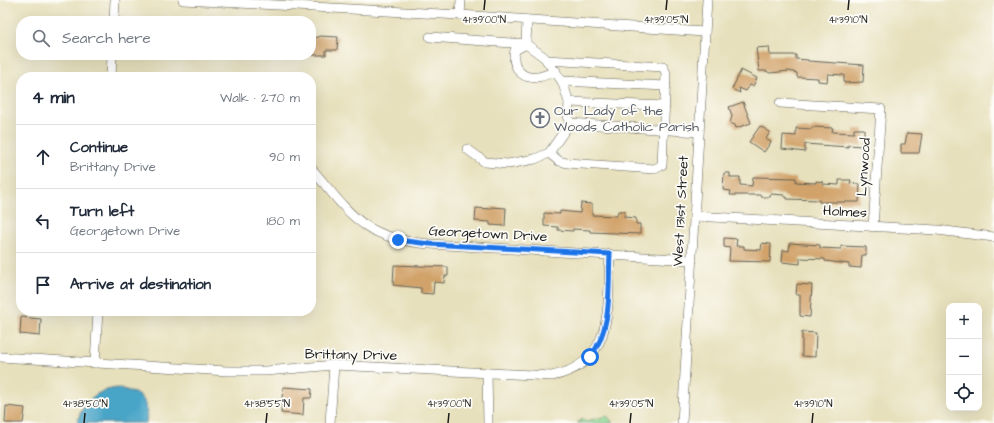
<!DOCTYPE html>
<html lang="en">
<head>
<meta charset="utf-8">
<style>
	:root { --surface:#fff; --page:#f6f6f7; --text:#1f2937; --muted:#747a83; --line:#e0e1e3 }
	body { margin:0; font-family:"Architects Daughter",sans-serif; background:var(--page); color:var(--text) }
	.controls { position:absolute; right:12px; bottom:12px; display:grid; overflow:hidden; border-radius:8px; box-shadow:0 4px 16px #0002 }
	.controls button { width:36px; height:36px; display:grid; place-items:center; padding:0; border:0; border-bottom:1px solid var(--line); background:var(--surface); color:var(--text); font:20px sans-serif }
	.stop { position:absolute; width:12px; height:12px; margin:-9px; border:3px solid #1a73e8; border-radius:50%; background:#fff }
	.stop.end { background:#1a73e8; border-color:#fff; box-shadow:0 1px 4px #0008 }
	.list { margin:0; padding:0; list-style:none }
	h2 { display:flex; justify-content:space-between; align-items:center; height:52px; margin:0; padding:0 16px; font-size:17px }
	h2 small { font-size:13px; font-weight:400; color:var(--muted) }
	.list li { display:grid; grid-template-columns:26px 1fr auto; gap:12px; align-items:center; box-sizing:border-box; height:64px; padding:0 16px; border-top:1px solid var(--line) }
	.list b { display:block; font-size:15px; white-space:nowrap }
	.list p { margin:0; font-size:13px; white-space:nowrap; color:var(--muted) }
	.list em { font-size:13px; font-style:normal; color:var(--muted) }
	.icon { flex:none; width:22px; height:22px; fill:none; stroke:currentColor; stroke-width:2; stroke-linecap:round; stroke-linejoin:round }
	.map { position:relative; flex:none; width:994px; height:423px; overflow:hidden }
	.search { position:absolute; background:var(--surface); box-shadow:0 4px 16px #0002; left:16px; top:16px; width:300px; height:44px; display:flex; align-items:center; gap:10px; box-sizing:border-box; padding:0 14px; border-radius:16px; color:var(--muted); font-size:15px }
	.panel { position:absolute; background:var(--surface); box-shadow:0 4px 16px #0002; left:16px; top:72px; width:300px; height:244px; border-radius:16px }
	.map>svg:first-child { display:block }
	.green { fill:#8fd994; stroke:#567a58 }
	.water { fill:#49a5c7; stroke:#326072 }
	.building { fill:#d1a269 }
	.lines { fill:none; stroke-linecap:round; stroke-linejoin:round }
	.minor-casing { stroke:#636154; stroke-width:10 }
	.minor { stroke:#fff; stroke-width:9 }
	.route { stroke:#1a73e8; stroke-width:5 }
	.ticks { fill:none; stroke:#1c1c1c; stroke-width:1.5 }
	.labels { text-anchor:middle; stroke-width:3.5; stroke-linejoin:round; paint-order:stroke }
	.worship-label { font-size:14px; fill:#5b616d; stroke:#fdfcf7; text-anchor:start }
	.street-label { font-size:14px; fill:#1c1c1c; stroke:#fdfcf7 }
	.ticks-label { font-size:10px; text-anchor:middle; fill:#1c1c1c; stroke:#fdfcf7; stroke-width:3.5; stroke-linejoin:round; paint-order:stroke }
</style>
</head>
<body>
<div class="map">
<svg width="994" height="423" viewBox="0 0 994 423">
	<rect width="100%" height="100%" fill="#fdfcf7"/>
	<filter id="ink" filterUnits="userSpaceOnUse"><feTurbulence type="fractalNoise" baseFrequency=".025" numOctaves="2"/><feDisplacementMap in="SourceGraphic" scale="8" xChannelSelector="R" yChannelSelector="G"/><feConvolveMatrix kernelMatrix="1 2 1 2 8 2 1 2 1" color-interpolation-filters="sRGB"/></filter>
	<filter id="wash" filterUnits="userSpaceOnUse"><feTurbulence type="fractalNoise" baseFrequency=".012" numOctaves="4" result="noise"/><feDisplacementMap in="SourceGraphic" scale="16" xChannelSelector="R" yChannelSelector="G"/><feGaussianBlur stdDeviation="0.9" result="paint"/><feColorMatrix in="noise" values="0 0 0 0 0 0 0 0 0 0 0 0 0 0 0 0 0 1.4 0 .05"/><feComposite in="paint" operator="in"/></filter>
	<g filter="url(#wash)">
		<rect width="100%" height="100%" fill="#e7e0bc"/>
		<path class="green" d="M607 416 613 423H577L583 419 587 421Z"/>
		<path class="water" d="M118 388C141 393 150 399 146 423H77C83 401 96 390 118 388Z"/>
		<g id="blocks">
			<g class="building">
				<path d="M319 36 338 37 337 50H326V55H311V38L319 37Z"/>
				<path d="M769 47 770 55H796V59L808 60V61L864 65 863 82 844 83V75L828 74 827 82 818 81V78L797 77V73L789 71 770 73 766 71H759L756 48Z"/>
				<path d="M741 70 757 78 753 86 750 85 746 91 739 88 740 93 732 89Z"/>
				<path d="M743 102 751 123 736 128 735 125 730 123 732 116 729 107Z"/>
				<path d="M760 126 770 132 766 139 771 142 764 152 749 142Z"/>
				<path d="M812 127 833 128 832 132 854 133V129H864V140L862 139V146L848 145V147L805 144V152L782 149 783 135 796 136V128L812 129Z"/>
				<path d="M907 133 922 134 919 153H901V144H905Z"/>
				<path d="M724 173H730V177H740V185L752 186 753 177 796 178V182L816 183V181L823 182V184L839 185V180H851L850 183 860 184 859 202H819V200L787 199V197H784V195L771 194 770 197H761V195H730L731 191 723 190Z"/>
				<path d="M581 203 592 204V215L617 216 618 211H625L624 217 636 218V224H640V234L590 232V230L573 229V231L558 230V227L544 226V213L560 214V211L580 213Z"/>
				<path d="M491 207 506 208 505 226 490 225V222L475 221 476 208 491 209Z"/>
				<path d="M724 238 737 239 736 246H744V249L761 250 762 243 771 244 770 262 729 261 730 248 724 247Z"/>
				<path d="M790 243 820 245V248L841 249V246L866 247V255H862L861 268 849 267V264L825 261V259L800 258V264L782 262 783 250 789 251Z"/>
				<path d="M394 265 448 267V276H445L444 283 434 282 433 294 421 293V288L393 285Z"/>
				<path d="M797 284 812 285 810 317 800 316V295H796Z"/>
				<path d="M21 317 41 319 40 336 20 334Z"/>
				<path d="M802 332 816 333 815 357 802 356Z"/>
				<path d="M283 387 312 389 311 398H304L303 415 281 413Z"/>
				<path d="M6 406 25 408 23 423H5Z"/>
			</g>
		</g>
	</g>
	<g filter="url(#ink)">
		<use href="#blocks" fill-opacity="0" stroke="#636154" stroke-width="1"/>
		<g class="lines">
			<defs>
				<g id="minor">
					<path d="M183 0 460 15 704 32"/>
					<path d="M460 15 461 0"/>
					<path d="M527 20 526 44 544 57 562 81 569 102 568 118 570 123 699 132"/>
					<path d="M114 21 115 0"/>
					<path d="M430 37 526 44"/>
					<path d="M526 44 515 50C511 64 520 80 537 77 543 77 550 73 556 71"/>
					<path d="M547 60 663 67 666 73 662 165 655 169 567 163 559 161 549 153"/>
					<path d="M111 77 112 55"/>
					<path d="M562 81 666 86"/>
					<path d="M569 102 665 106"/>
					<path d="M780 103 881 109 873 227"/>
					<path d="M467 149 485 162 508 164 535 159 549 153 570 123"/>
					<path d="M311 168C351 215 363 239 430 244L692 260"/>
					<path d="M694 216 937 230 994 237"/>
					<path d="M0 357 227 371H266L334 365 552 376C616 363 607 306 610 254"/>
					<path d="M95 363 98 311"/>
					<path d="M487 373 488 423"/>
					<path d="M330 423 334 365"/>
					<path d="M682 423 707 0"/>
				</g>
			</defs>
			<use href="#minor" class="minor-casing"/>
			<use href="#minor" class="minor"/>
		</g>
	</g>
	<g class="lines" filter="url(#ink)">
		<path class="route" d="M398 240 430 244 610 254C608 290 613 328 590 357"/>
	</g>
	<path class="ticks" d="M484 10 485 0M666 10 667 0M848 10 849 0M84 423 85 413M266 423 267 413M448 423 449 413M630 423 631 413M812 423 813 413"/>
	<defs>
		<symbol id="church-ring" viewBox="-11 -11 22 22"><circle r="9.5" fill="#fdfcf7" stroke="#6b7280" stroke-width="1.5"/><path d="M-1.2-6h2.4v3.5h3.3v2.4h-3.3V6h-2.4V-.1h-3.3v-2.4h3.3Z" fill="#6b7280"/></symbol>
	</defs>
	<g fill-rule="evenodd">
		<use href="#church-ring" x="529" y="107" width="22" height="22"/>
	</g>
	<g class="labels">
		<g class="worship-label">
			<text x="554" y="115">Our Lady of the<tspan x="554" dy="16">Woods Catholic Parish</tspan></text>
		</g>
		<g class="street-label">
			<text transform="translate(863 167) rotate(-86)" y="5">Lynwood</text>
			<text transform="translate(680 211) rotate(-87)" y="5">West 131st Street</text>
			<text transform="translate(845 211) rotate(3)" y="5">Holmes</text>
			<text transform="translate(488 233) rotate(3)" y="5">Georgetown Drive</text>
			<text transform="translate(351 354) rotate(1)" y="5">Brittany Drive</text>
		</g>
	</g>
	<g class="ticks-label">
		<text x="484" y="23">41°39'00"N</text>
		<text x="666" y="23">41°39'05"N</text>
		<text x="848" y="23">41°39'10"N</text>
		<text x="85" y="407">41°38'50"N</text>
		<text x="267" y="407">41°38'55"N</text>
		<text x="449" y="407">41°39'00"N</text>
		<text x="631" y="407">41°39'05"N</text>
		<text x="813" y="407">41°39'10"N</text>
	</g>
</svg>
<div class="controls">
<button>+</button>
<button>−</button>
<button><svg class="icon" aria-label="locate" viewBox="0 0 24 24"><circle cx="12" cy="12" r="6"/><path d="M12 2v4M12 18v4M2 12h4M18 12h4"/></svg></button>
</div>
<div class="stop" style="left:590px;top:357px"></div>
<div class="stop end" style="left:398px;top:240px"></div>
<div class="search"><svg class="icon" aria-label="search" viewBox="0 0 24 24"><circle cx="10" cy="10" r="6"/><path d="M15 15l6 6"/></svg>Search here</div>
<section class="panel">
<h2>4 min<small>Walk · 270 m</small></h2>
<ul class="list">
<li><svg class="icon" aria-label="ahead" viewBox="0 0 24 24"><path d="M12 20V5M6 11l6-6 6 6"/></svg><div><b>Continue</b><p>Brittany Drive</p></div><em>90 m</em></li>
<li><svg class="icon" aria-label="left" viewBox="0 0 24 24"><path d="M17 20v-9H6M10 6l-5 5 5 5"/></svg><div><b>Turn left</b><p>Georgetown Drive</p></div><em>180 m</em></li>
<li><svg class="icon" aria-label="arrive" viewBox="0 0 24 24"><path d="M6 21V4h12l-3 4 3 4H6"/></svg><div><b>Arrive at destination</b></div></li>
</ul>
</section>
</div>
</body>
</html>
